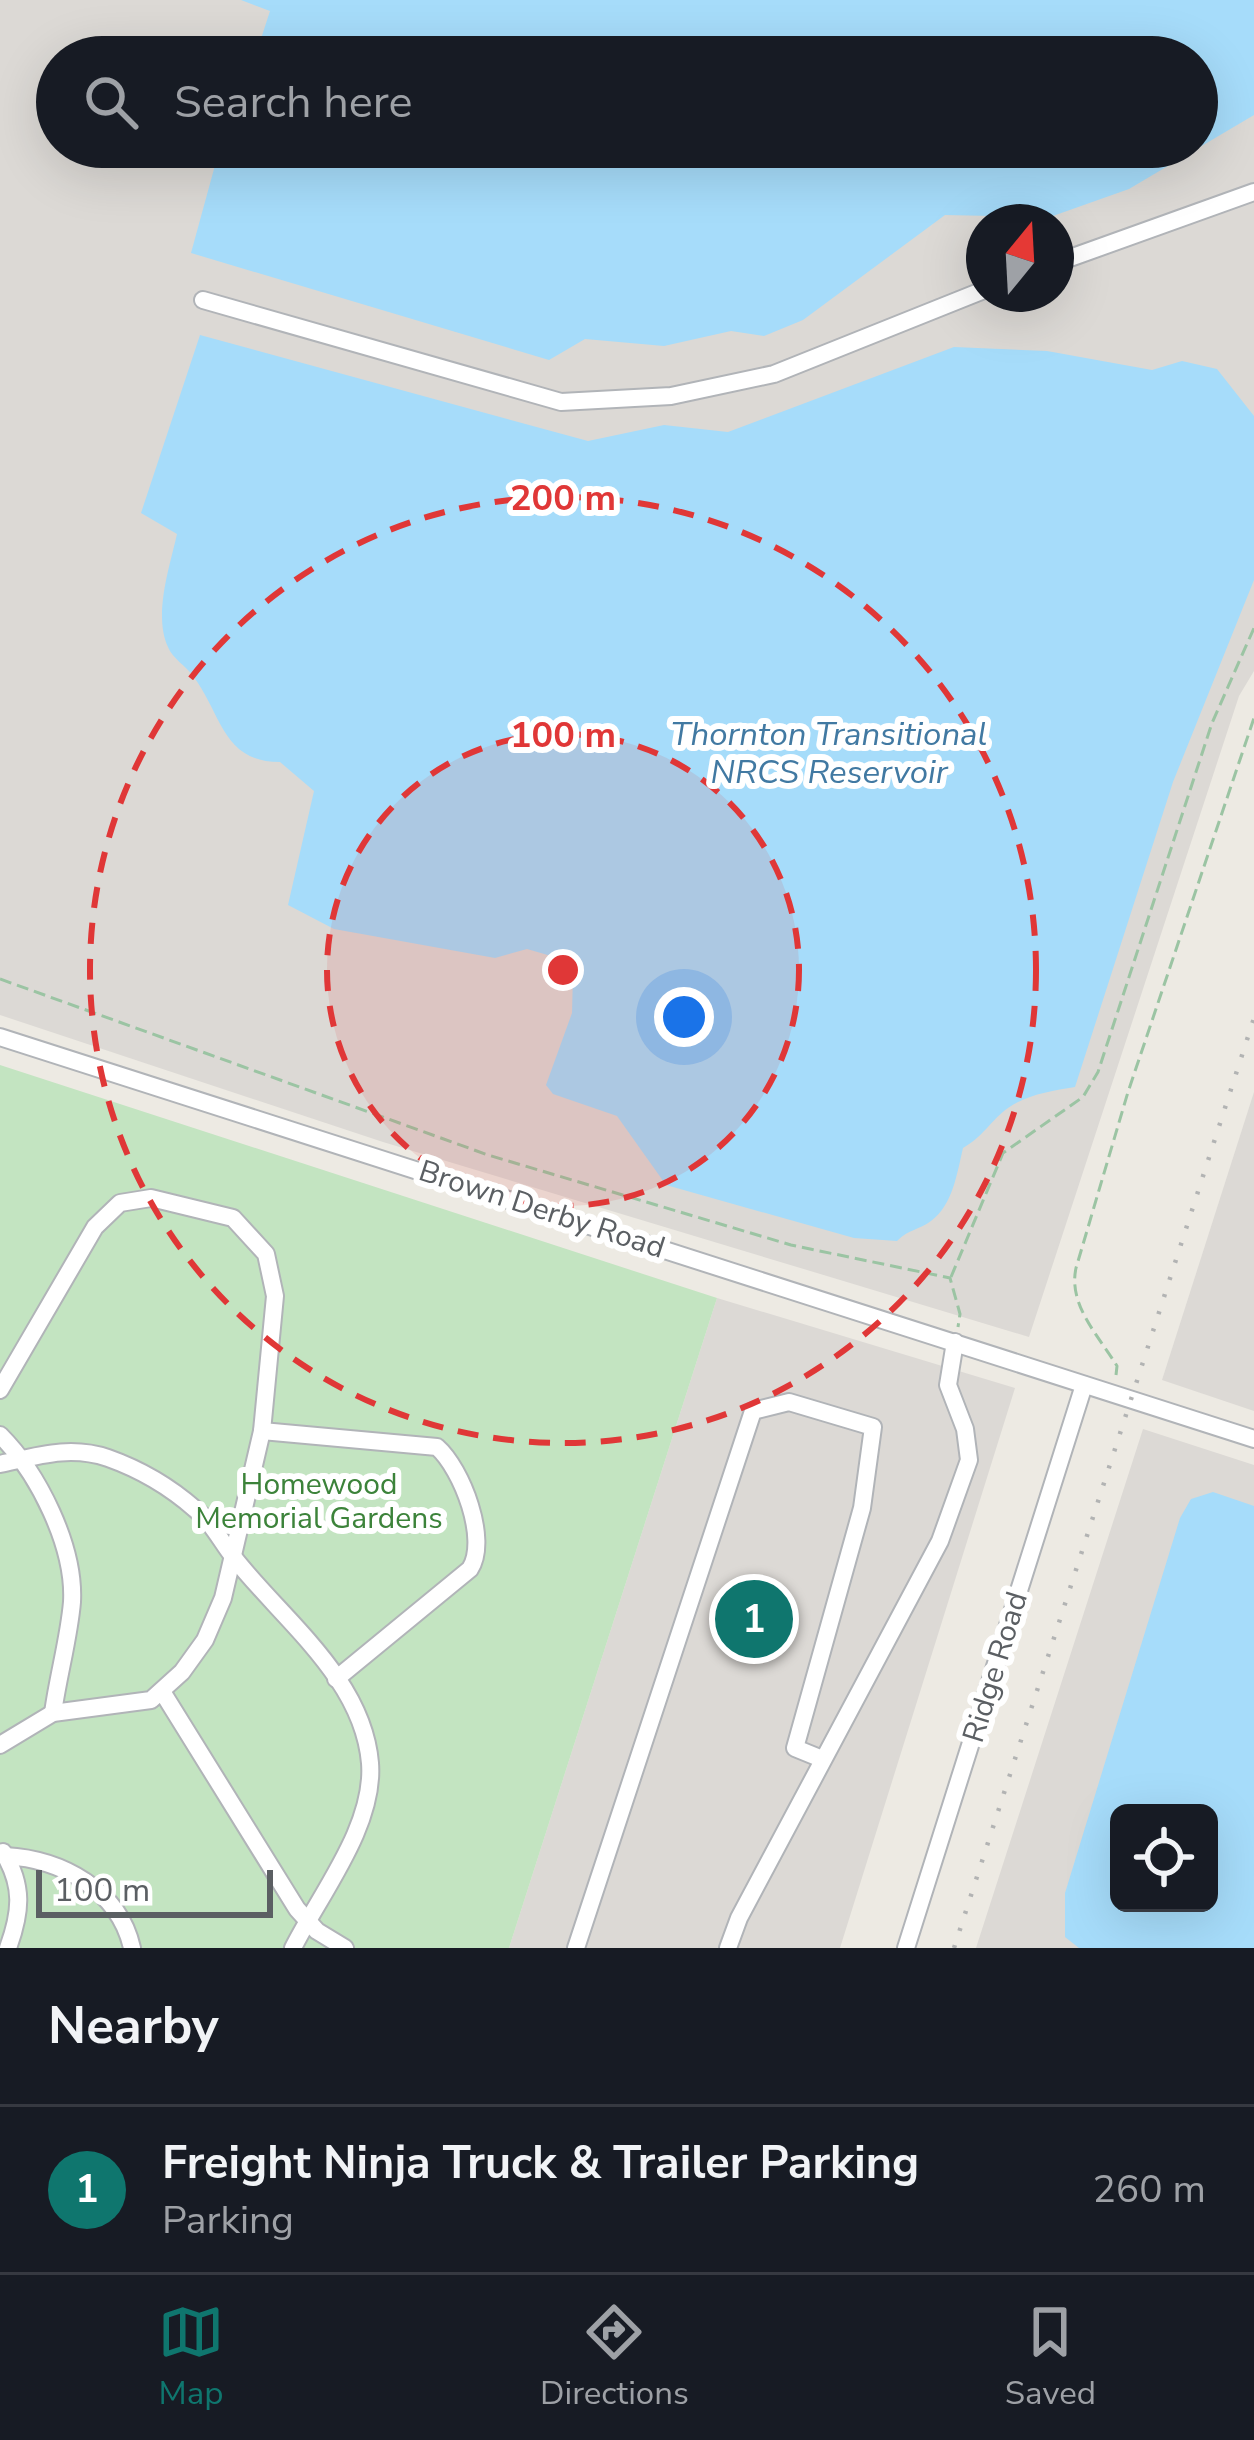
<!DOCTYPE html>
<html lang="en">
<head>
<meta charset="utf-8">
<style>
	:root { --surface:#171b24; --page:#20242c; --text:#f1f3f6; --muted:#9ea1a6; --line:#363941; --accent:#0f766e }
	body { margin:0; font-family:"Nunito Sans",sans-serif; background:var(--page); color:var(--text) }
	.controls { position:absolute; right:36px; bottom:36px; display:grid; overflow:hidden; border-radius:18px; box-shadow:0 12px 48px #0002 }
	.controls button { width:108px; height:108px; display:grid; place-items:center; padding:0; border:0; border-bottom:3px solid var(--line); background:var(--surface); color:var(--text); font:60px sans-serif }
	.compass { position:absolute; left:966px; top:204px; width:108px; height:108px; border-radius:50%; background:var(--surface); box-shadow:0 12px 48px #0002; rotate:18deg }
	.scale { position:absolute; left:36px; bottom:30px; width:237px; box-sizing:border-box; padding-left:12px; border:6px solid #5b5f63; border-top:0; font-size:33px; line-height:42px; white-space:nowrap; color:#5b5f63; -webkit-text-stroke:9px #fff; paint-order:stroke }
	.you { position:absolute; left:684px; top:1017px; width:42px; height:42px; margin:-30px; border:9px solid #fff; border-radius:50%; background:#1a73e8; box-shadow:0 0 0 18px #1a73e833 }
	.badge { display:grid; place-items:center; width:78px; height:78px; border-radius:50%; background:var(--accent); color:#fff; font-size:39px; font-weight:700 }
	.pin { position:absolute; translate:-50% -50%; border:6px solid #fff; box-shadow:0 3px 12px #0006 }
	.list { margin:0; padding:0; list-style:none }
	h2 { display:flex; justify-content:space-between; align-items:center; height:156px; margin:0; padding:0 48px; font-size:51px }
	h2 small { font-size:39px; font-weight:400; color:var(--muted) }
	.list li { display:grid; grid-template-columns:78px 1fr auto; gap:36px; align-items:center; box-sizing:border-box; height:168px; padding:0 48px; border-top:3px solid var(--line) }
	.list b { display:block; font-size:45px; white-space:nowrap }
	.list p { margin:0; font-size:39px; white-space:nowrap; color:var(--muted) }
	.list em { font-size:39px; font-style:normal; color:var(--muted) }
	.icon { flex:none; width:66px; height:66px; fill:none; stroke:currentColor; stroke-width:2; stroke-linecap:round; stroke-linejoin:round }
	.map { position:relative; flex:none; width:1254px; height:1948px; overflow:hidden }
	.search { position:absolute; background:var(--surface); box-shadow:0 12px 48px #0002; left:36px; right:36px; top:36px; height:132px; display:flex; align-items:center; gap:30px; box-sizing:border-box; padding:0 42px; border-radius:66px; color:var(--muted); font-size:45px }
	.sheet { height:324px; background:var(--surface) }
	nav { display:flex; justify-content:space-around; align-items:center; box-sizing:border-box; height:168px; border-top:3px solid var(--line); background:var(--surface); font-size:33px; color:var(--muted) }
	nav a { display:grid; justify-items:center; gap:6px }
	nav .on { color:var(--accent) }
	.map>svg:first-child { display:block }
	.industrial { fill:#dcd9d5; fill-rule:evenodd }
	.green { fill:#c3e4c1 }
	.water { fill:#a6dcfa; fill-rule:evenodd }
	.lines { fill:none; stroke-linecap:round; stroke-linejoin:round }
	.minor-casing { stroke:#b1b4b8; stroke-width:20 }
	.path { stroke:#9bc4a3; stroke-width:3; stroke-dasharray:12 6; stroke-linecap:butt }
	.minor { stroke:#fff; stroke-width:16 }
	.rail { stroke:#b2b3b3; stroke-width:4.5; stroke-dasharray:3 15; stroke-linecap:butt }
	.ring { fill:none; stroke:#e03737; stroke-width:6; stroke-dasharray:21 15 }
	.labels { text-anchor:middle; stroke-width:12; stroke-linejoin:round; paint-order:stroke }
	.street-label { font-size:30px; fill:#5b5f63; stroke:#fff }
	.park-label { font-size:30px; fill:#3c833a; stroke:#fff }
	.water-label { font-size:33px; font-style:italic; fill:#4179a2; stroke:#fff }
	.centre { fill:#e03737; stroke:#fff; stroke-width:6 }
	.ring-label { font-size:36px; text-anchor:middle; font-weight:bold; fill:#e03737; stroke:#fff; stroke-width:12; stroke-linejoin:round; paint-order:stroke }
</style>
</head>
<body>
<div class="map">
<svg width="1254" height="1948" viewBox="0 0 1254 1948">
	<rect width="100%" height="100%" fill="#edeae3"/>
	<g class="industrial">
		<path d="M0 0H1254V671L1239 696 1029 1337 383 1142 0 1015ZM57 57H1197V147H57ZM984 222H1056V294H984Z"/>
		<path d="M1254 1092V1411L1162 1380Z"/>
		<path d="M717 1298 1015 1388 840 1948H509Z"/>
		<path d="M1143 1429 1254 1465V1948H976ZM1119 1813H1209V1903H1119Z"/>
	</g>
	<path class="green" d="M0 1065 717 1298 509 1948H0Z"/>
	<g class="water">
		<path d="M241 0H1254V115L1129 189 1050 217 945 215 803 320 764 336 731 331 664 346 585 339 549 360 191 253 220 147H1197V57H255L270 11Z"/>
		<path d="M200 335 588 441 664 425 728 432 954 347 1047 351 1152 370 1182 361 1217 369 1254 416V580L1173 782 1075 1087C1052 1091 1028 1094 1008 1108 991 1120 983 1137 963 1148 957 1173 953 1205 931 1221 919 1230 909 1229 897 1241L854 1238 666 1185 617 1116 553 1094 546 1085 572 1013 573 974 558 958 527 949 495 958 334 929 288 905 314 791 280 762C222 762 222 714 193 676 186 666 172 658 168 647 153 615 170 566 177 534L141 513Z"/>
		<path d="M1213 1492 1254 1506V1948H1079L1065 1937V1893L1180 1518 1191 1499ZM1209 1813V1903H1119V1813Z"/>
	</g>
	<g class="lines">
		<defs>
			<g id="minor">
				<path d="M1056 263 1254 192"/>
				<path d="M203 300 561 402 671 396 774 374 984 290"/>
				<path d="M0 1037 1254 1439"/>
				<path d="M0 1390 95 1227 120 1203 151 1198 233 1218 266 1254 275 1296 262 1431 223 1598 205 1640 182 1672 151 1700 53 1713 0 1745"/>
				<path d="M262 1431 437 1447C462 1469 489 1540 470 1569L336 1679"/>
				<path d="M0 1435C38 1473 75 1546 72 1602 69 1638 58 1676 53 1713"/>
				<path d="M0 1464C37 1456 70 1445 108 1458 139 1469 170 1487 195 1509 213 1523 221 1542 235 1559 283 1620 363 1679 370 1763 375 1826 320 1894 293 1948"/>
				<path d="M163 1693 297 1909 317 1931 345 1948"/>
				<path d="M3 1852C24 1886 21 1912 8 1948"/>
				<path d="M5 1856C62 1859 119 1890 132 1948"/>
				<path d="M576 1948 753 1411 789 1402 873 1427 862 1508 795 1748 822 1759"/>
				<path d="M728 1948 739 1918 940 1541 969 1460 965 1429 948 1385 955 1342"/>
				<path d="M906 1948 1084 1385"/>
			</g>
		</defs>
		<use href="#minor" class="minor-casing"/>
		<g class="path">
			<path d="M0 979 488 1155 791 1245 950 1278 960 1314 958 1327"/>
			<path d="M951 1277 1003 1153 1083 1097 1098 1072 1212 723 1254 628"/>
			<path d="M1116 1375 1117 1366C1098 1335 1068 1305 1076 1268L1128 1092 1254 718"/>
		</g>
		<use href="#minor" class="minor"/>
		<path class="rail" d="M954 1948 1254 1018"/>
	</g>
	<circle cx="563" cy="970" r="236" fill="#e03737" fill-opacity=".12"/>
	<g class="ring">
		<circle cx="563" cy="970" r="236"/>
		<circle cx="563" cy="970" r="473"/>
	</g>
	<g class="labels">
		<g class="street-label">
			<text transform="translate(542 1209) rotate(18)" y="10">Brown Derby Road</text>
			<text transform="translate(995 1667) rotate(-73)" y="10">Ridge Road</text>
		</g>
		<g class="park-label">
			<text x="319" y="1494">Homewood<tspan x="319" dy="34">Memorial Gardens</tspan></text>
		</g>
		<g class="water-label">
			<text x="829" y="745">Thornton Transitional<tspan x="829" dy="38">NRCS Reservoir</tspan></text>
		</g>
	</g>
	<circle cx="563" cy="970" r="18" class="centre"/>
	<g class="ring-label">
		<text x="563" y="510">200 m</text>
		<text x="563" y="747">100 m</text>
	</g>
</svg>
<div class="controls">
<button><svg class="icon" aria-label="locate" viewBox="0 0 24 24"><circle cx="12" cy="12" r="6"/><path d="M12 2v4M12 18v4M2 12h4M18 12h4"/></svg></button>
</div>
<svg class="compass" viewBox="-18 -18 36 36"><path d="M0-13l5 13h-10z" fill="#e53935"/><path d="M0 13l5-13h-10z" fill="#9ea1a6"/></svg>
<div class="scale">100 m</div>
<div class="you"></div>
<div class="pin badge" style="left:754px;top:1619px">1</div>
<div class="search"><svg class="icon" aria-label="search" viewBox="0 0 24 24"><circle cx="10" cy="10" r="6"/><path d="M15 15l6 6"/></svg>Search here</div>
</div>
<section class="sheet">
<h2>Nearby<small></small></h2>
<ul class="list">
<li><span class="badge">1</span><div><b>Freight Ninja Truck &amp; Trailer Parking</b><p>Parking</p></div><em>260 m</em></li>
</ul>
</section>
<nav>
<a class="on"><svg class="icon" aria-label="map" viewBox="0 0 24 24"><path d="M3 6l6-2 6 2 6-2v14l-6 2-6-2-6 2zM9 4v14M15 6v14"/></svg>Map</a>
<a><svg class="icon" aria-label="directions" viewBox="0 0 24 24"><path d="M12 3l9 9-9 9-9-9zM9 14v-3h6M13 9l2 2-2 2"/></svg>Directions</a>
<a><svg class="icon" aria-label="saved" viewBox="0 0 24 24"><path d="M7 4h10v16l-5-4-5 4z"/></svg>Saved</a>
</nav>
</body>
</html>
